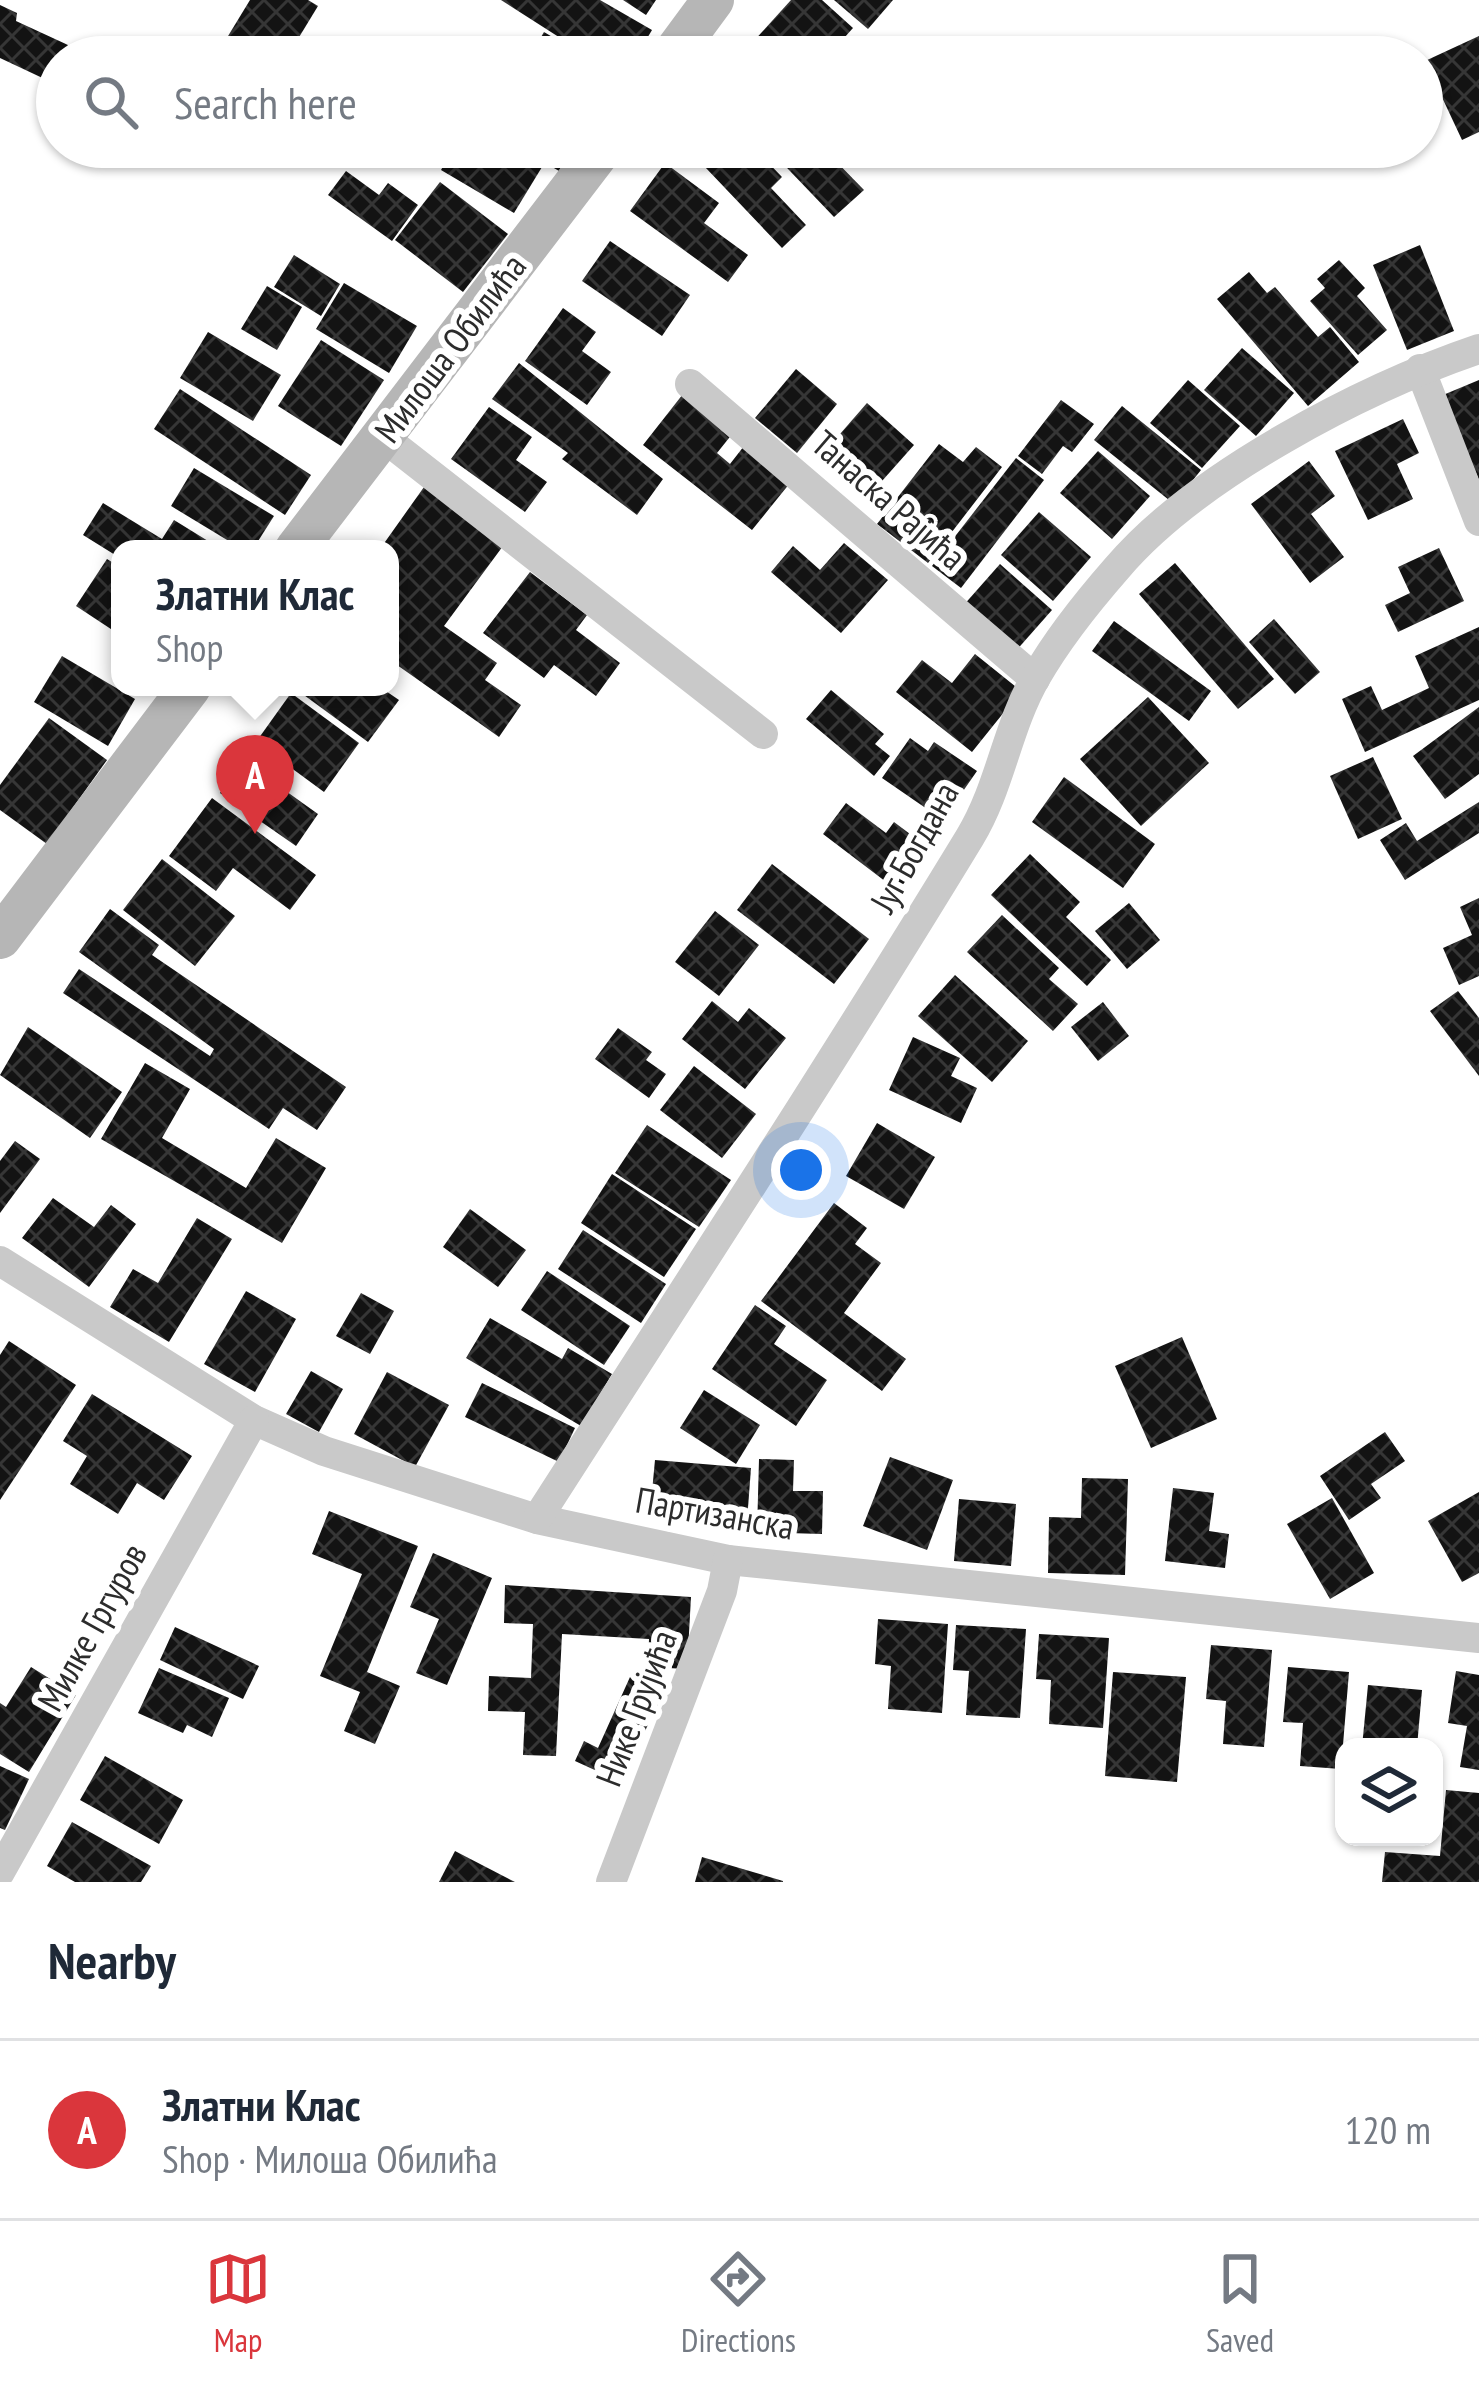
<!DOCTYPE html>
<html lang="en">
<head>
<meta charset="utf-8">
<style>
	:root { --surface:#fff; --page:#f2f2f3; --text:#1f2937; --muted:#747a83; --line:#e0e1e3; --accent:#da363c }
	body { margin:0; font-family:"PT Sans Narrow",sans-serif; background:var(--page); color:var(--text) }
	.controls { position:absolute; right:36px; bottom:36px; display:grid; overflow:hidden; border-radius:24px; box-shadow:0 3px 9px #0004 }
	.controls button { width:108px; height:108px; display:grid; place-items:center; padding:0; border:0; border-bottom:3px solid var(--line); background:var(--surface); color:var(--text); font:60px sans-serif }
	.you { position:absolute; left:801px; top:1170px; width:42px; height:42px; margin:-30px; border:9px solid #fff; border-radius:50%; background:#1a73e8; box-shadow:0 0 0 18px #1a73e833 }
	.badge { display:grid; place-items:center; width:78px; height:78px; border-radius:50%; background:var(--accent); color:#fff; font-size:39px; font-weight:700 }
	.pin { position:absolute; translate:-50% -99px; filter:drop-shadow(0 3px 6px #0008) }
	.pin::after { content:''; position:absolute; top:63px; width:42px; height:36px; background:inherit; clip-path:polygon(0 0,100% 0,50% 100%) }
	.popup { position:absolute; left:111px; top:540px; width:288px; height:156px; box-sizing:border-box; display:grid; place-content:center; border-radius:24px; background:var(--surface); filter:drop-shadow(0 3px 9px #0005); font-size:39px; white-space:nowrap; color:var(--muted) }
	.popup b { font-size:45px; color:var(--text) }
	.popup::after { content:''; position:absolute; left:50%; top:100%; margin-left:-24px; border:24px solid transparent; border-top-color:var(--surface) }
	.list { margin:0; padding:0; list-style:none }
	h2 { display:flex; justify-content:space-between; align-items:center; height:156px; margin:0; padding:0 48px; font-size:51px }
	h2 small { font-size:39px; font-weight:400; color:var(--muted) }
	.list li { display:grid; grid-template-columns:78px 1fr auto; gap:36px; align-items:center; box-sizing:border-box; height:180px; padding:0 48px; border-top:3px solid var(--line) }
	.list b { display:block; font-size:45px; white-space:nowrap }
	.list p { margin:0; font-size:39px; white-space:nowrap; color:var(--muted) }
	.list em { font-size:39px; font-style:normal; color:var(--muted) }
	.icon { flex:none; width:66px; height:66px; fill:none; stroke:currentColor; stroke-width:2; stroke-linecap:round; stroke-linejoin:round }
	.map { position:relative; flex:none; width:1479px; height:1882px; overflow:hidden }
	.search { position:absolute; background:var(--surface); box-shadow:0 3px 9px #0004; left:36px; right:36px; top:36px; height:132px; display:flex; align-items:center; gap:30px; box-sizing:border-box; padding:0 42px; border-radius:66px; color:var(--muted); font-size:45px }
	.sheet { height:336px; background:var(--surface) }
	nav { display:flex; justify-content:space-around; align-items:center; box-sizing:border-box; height:168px; border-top:3px solid var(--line); background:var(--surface); font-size:33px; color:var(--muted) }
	nav a { display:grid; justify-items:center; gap:6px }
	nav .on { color:var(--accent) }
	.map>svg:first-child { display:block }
	.building { fill:url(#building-cross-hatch) }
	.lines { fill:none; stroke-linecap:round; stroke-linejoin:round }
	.street { stroke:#c9c9c9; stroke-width:30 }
	.secondary { stroke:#b6b6b6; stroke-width:42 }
	.labels { text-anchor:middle; stroke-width:12; stroke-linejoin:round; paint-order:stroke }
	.street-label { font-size:36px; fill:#2c2c2c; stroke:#fff }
</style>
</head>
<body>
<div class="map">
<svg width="1479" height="1882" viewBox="0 0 1479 1882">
	<defs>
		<pattern id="building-cross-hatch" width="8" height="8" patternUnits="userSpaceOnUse" patternTransform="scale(3)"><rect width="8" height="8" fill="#131313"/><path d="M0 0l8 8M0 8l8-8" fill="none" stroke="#363636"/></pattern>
	</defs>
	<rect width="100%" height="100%" fill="#fff"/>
	<g class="building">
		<path d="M250 0H308L318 6 287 57H251L225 41Z"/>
		<path d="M501 0H600L652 30 636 57H590Z"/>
		<path d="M623 0H656L646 15Z"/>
		<path d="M791 0H822L853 28 827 57H768L752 43Z"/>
		<path d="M834 0H893L868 29Z"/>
		<path d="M0 5 17 13 16 21 68 45 63 57H57L51 82 0 58Z"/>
		<path d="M544 32 586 57H529Z"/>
		<path d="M1479 36V132L1462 140 1425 61Z"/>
		<path d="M454 147H508L542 167 514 213 441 170Z"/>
		<path d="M518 147H573L559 171Z"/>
		<path d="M686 147H753L782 177 771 188 806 225 782 248Z"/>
		<path d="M767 147H822L864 190 834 217Z"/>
		<path d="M665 163 719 203 704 223 748 255 728 282 630 211Z"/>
		<path d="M346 171 379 195 388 183 418 205 392 241 328 195Z"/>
		<path d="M440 182 508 234 463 292 395 240Z"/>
		<path d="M610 241 690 295 662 336 582 281Z"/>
		<path d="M1420 245 1454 331 1407 350 1373 265Z"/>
		<path d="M294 255 340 284 321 316 274 287Z"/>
		<path d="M1339 260 1365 288 1357 296 1387 330 1358 355 1310 301 1325 288 1317 279Z"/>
		<path d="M1249 272 1267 293 1275 287 1318 337 1330 327 1359 362 1308 406 1217 299Z"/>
		<path d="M344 283 417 326 389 373 316 329Z"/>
		<path d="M267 286 302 307 277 350 241 329Z"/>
		<path d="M563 308 596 332 582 351 611 372 587 405 525 361Z"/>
		<path d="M208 332 281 375 253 421 180 378Z"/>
		<path d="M321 340 384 380 341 446 278 406Z"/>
		<path d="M1242 348 1294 393 1256 436 1204 390Z"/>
		<path d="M519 363 663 479 637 515 562 459 568 453 492 399Z"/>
		<path d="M796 369 837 404 797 453 755 418Z"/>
		<path d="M1188 380 1240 426 1202 468 1150 423Z"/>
		<path d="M1479 380V480L1443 395Z"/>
		<path d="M180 389 311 475 285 515 154 429Z"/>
		<path d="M683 394 733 433 717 453 730 464 744 446 790 483 752 530 643 445Z"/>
		<path d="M1061 400 1094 424 1072 452 1063 446 1042 474 1018 456Z"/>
		<path d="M867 403 914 445 866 499 820 457Z"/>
		<path d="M1122 406 1201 470 1174 504 1094 440Z"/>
		<path d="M489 407 532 437 516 460 547 482 525 512 451 459Z"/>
		<path d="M1403 419 1419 453 1397 464 1413 499 1368 520 1335 451Z"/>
		<path d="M939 444 963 462 976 447 1002 467 928 563 877 524Z"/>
		<path d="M1098 451 1150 496 1112 539 1060 493Z"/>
		<path d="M1016 458 1044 480 961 588 932 566Z"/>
		<path d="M1309 461 1335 496 1311 514 1344 557 1310 583 1251 504Z"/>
		<path d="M194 468 274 516 253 549H242L171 506Z"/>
		<path d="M424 487 503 546 444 626 497 663 485 680 521 705 499 737 390 660V549H380Z"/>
		<path d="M103 503 162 539 174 520 221 549H120V558L83 535Z"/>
		<path d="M1039 512 1091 557 1053 601 1001 555Z"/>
		<path d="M844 543 888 580 841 633 771 572 793 546 820 570Z"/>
		<path d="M1439 548 1464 601 1398 632 1385 605 1410 593 1398 567Z"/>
		<path d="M107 559 120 567V635L76 606Z"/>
		<path d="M1175 563 1274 679 1238 709 1139 594Z"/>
		<path d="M1000 564 1052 610 1014 653 962 607Z"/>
		<path d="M530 572 587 615 576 630 620 663 596 696 554 665 544 678 483 633Z"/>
		<path d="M1274 619 1320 672 1295 694 1249 642Z"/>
		<path d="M1114 621 1211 691 1189 721 1092 651Z"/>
		<path d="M1479 627V700L1365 752 1342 699 1371 686 1382 710 1429 688 1415 656Z"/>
		<path d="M975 654 1021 691 972 752 896 692 922 660 952 683Z"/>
		<path d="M62 656 135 699 108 746 34 702Z"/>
		<path d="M293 687H380L399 700 368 742Z"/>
		<path d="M831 690 884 734 875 744 890 756 874 776 806 719Z"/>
		<path d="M291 693 359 743 324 792 256 742Z"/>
		<path d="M1148 697 1209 763 1141 826 1080 759Z"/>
		<path d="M1479 707V774L1445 799 1413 756Z"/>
		<path d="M49 718 107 760 47 844 0 810V785Z"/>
		<path d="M910 738 928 751 934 742 977 771 943 820 882 778Z"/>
		<path d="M252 747 286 770 276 784 318 814 296 846 220 793Z"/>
		<path d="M1373 757 1402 819 1358 839 1330 776Z"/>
		<path d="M1064 777 1155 844 1123 888 1032 822Z"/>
		<path d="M212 798 316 875 290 910 233 868 216 891 169 856Z"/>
		<path d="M1479 802V833L1405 880 1380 840 1406 823 1417 841Z"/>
		<path d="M846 803 886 833 894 822 930 849 898 891 823 834Z"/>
		<path d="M1030 854 1080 902 1066 917 1111 960 1087 986 991 895Z"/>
		<path d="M162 859 235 916 195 966 123 910Z"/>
		<path d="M772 864 869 939 834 984 737 910Z"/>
		<path d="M1479 898V976L1459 985 1443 948 1472 935 1460 907Z"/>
		<path d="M1129 903 1160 940 1127 969 1095 931Z"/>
		<path d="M110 909 159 945 152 955 346 1087 317 1130 283 1108 269 1129 63 993 79 969 210 1056 214 1049 79 952Z"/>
		<path d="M715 911 759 945 719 996 675 962Z"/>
		<path d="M1002 915 1059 968 1049 979 1078 1004 1053 1031 967 952Z"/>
		<path d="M955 975 1028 1041 992 1082 918 1016Z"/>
		<path d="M1458 991 1479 1018V1076L1430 1011Z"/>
		<path d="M712 1001 738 1022 749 1008 786 1038 745 1089 682 1039Z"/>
		<path d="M1103 1002 1129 1036 1098 1061 1071 1027Z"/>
		<path d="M28 1027 122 1092 90 1138 0 1075Z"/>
		<path d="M618 1028 652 1052 646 1060 666 1074 649 1098 595 1059Z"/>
		<path d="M913 1037 960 1058 951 1076 977 1088 961 1123 889 1090Z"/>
		<path d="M145 1063 190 1089 162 1138 246 1188 276 1138 326 1168 282 1243 101 1139Z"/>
		<path d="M694 1066 756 1114 722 1158 660 1110Z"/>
		<path d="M877 1123 935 1157 904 1209 846 1176Z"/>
		<path d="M647 1125 731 1180 699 1227 615 1173Z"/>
		<path d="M15 1141 40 1159 0 1213V1161Z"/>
		<path d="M612 1174 696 1229 664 1277 581 1223Z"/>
		<path d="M53 1198 94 1227 111 1205 136 1224 89 1287 22 1238Z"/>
		<path d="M834 1203 867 1228 855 1244 881 1263 844 1313 906 1359 882 1391 761 1301Z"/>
		<path d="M470 1209 526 1250 498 1287 443 1247Z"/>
		<path d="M197 1218 232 1239 169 1342 110 1307 133 1269 158 1283Z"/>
		<path d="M583 1230 666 1284 641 1323 558 1269Z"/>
		<path d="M547 1271 630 1326 604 1365 521 1310Z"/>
		<path d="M246 1291 296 1319 255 1392 204 1364Z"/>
		<path d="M361 1293 394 1311 370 1354 336 1336Z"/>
		<path d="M755 1305 786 1326 774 1344 827 1380 796 1426 712 1369Z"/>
		<path d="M490 1318 562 1359 568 1348 612 1374 581 1426 466 1358Z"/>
		<path d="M1182 1337 1217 1419 1151 1448 1115 1366Z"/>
		<path d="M9 1341 76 1385 0 1500V1355Z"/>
		<path d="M311 1371 343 1389 319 1432 286 1414Z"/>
		<path d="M387 1372 449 1405 415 1467 354 1434Z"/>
		<path d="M482 1383 575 1428 559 1462 465 1417Z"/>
		<path d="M704 1390 760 1425 736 1464 680 1428Z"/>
		<path d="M92 1394 192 1456 164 1500 137 1483 118 1514 70 1484 87 1456 63 1441Z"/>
		<path d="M1385 1432 1405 1461 1371 1484 1381 1498 1349 1520 1320 1476Z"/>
		<path d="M890 1457 953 1480 927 1550 863 1526Z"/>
		<path d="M759 1459 794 1460 793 1491H823L822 1534 757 1532Z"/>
		<path d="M655 1460 751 1468 747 1521 650 1513Z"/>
		<path d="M1082 1478 1128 1479 1125 1575 1048 1573 1049 1517 1081 1518Z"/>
		<path d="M1173 1488 1214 1493 1209 1531 1229 1534 1225 1568 1165 1561Z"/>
		<path d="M1479 1492V1573L1462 1582 1428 1521Z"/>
		<path d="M1332 1498 1374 1573 1330 1599 1287 1524Z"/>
		<path d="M959 1499 1016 1504 1011 1566 954 1561Z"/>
		<path d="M329 1511 418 1546 367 1672 400 1686 375 1744 344 1731 360 1692 320 1676 362 1574 312 1554Z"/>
		<path d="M433 1553 492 1578 447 1685 416 1673 439 1619 410 1607Z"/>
		<path d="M505 1585 691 1597 687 1669 648 1667 649 1639 562 1634 556 1756 523 1755 525 1712 488 1711 489 1676 531 1678 533 1624 504 1623Z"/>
		<path d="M878 1619 948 1624 942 1713 888 1709 891 1666 875 1664Z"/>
		<path d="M956 1625 1026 1629 1020 1718 966 1715 969 1671 953 1670Z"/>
		<path d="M175 1627 259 1666 243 1699 160 1660Z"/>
		<path d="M1039 1634 1109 1638 1103 1728 1049 1724 1051 1680 1036 1679Z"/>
		<path d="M1211 1645 1272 1650 1264 1747 1223 1744 1226 1701 1206 1699Z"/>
		<path d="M31 1667 76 1695 29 1772 0 1754V1703L6 1707Z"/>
		<path d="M1288 1667 1349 1672 1341 1769 1300 1766 1303 1723 1283 1722Z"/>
		<path d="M159 1668 229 1698 212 1737 187 1725 183 1733 138 1713Z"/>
		<path d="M1456 1671 1479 1675V1770L1460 1767 1467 1726 1448 1723Z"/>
		<path d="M1113 1672 1186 1677 1177 1782 1105 1776Z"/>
		<path d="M630 1677 663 1693 621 1782 575 1761 584 1741 598 1748Z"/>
		<path d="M1368 1685 1422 1690 1417 1747H1362Z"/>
		<path d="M105 1756 183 1800 159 1844 80 1800Z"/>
		<path d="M0 1766 29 1779 5 1830 0 1828Z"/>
		<path d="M1446 1790 1479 1793V1882H1382L1385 1852 1440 1856Z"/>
		<path d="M72 1822 151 1866 141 1882H75L47 1866Z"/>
		<path d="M455 1851 515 1882H439Z"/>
		<path d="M702 1857 783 1881V1882H695Z"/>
	</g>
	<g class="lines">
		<g class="street">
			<path d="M1420 369 1479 521"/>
			<path d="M690 384 1035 679"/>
			<path d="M383 437 763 734"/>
			<path d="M0 1261 254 1420 324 1451 537 1519 728 1560 1479 1638"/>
			<path d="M537 1519C682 1293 830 1067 970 837 1000 788 1007 727 1036 677 1057 640 1089 600 1117 568 1196 475 1364 388 1479 349"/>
			<path d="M0 1872 254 1420"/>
			<path d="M611 1882 722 1591 728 1560"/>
		</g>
		<g class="secondary">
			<path d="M671 57 713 0"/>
			<path d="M296 549 603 147"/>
			<path d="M0 938 190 687"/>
		</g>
	</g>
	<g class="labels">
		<g class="street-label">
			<text transform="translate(450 348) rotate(-53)" y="13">Милоша Обилића</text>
			<text transform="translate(889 500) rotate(41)" y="13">Танаска Рајића</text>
			<text transform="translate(914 847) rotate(-61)" y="13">Југ Богдана</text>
			<text transform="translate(715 1513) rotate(10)" y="13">Партизанска</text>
			<text transform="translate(92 1627) rotate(-61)" y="13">Милке Гргуров</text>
			<text transform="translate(636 1708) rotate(-69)" y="13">Нике Грујића</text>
		</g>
	</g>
</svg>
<div class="controls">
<button><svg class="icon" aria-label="layers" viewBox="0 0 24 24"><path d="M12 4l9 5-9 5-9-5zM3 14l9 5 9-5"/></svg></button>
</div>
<div class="you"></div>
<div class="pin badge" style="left:255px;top:834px">A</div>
<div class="popup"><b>Златни Клас</b>Shop</div>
<div class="search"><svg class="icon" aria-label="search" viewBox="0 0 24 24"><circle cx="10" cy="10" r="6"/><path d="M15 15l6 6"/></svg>Search here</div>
</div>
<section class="sheet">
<h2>Nearby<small></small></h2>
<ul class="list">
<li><span class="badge">A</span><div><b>Златни Клас</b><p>Shop · Милоша Обилића</p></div><em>120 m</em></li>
</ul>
</section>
<nav>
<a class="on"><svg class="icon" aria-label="map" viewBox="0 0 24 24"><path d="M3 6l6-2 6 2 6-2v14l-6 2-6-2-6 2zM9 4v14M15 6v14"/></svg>Map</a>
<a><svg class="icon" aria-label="directions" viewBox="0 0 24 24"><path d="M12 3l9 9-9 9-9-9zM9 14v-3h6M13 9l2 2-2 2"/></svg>Directions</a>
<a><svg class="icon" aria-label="saved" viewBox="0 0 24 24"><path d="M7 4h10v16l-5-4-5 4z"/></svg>Saved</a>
</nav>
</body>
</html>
